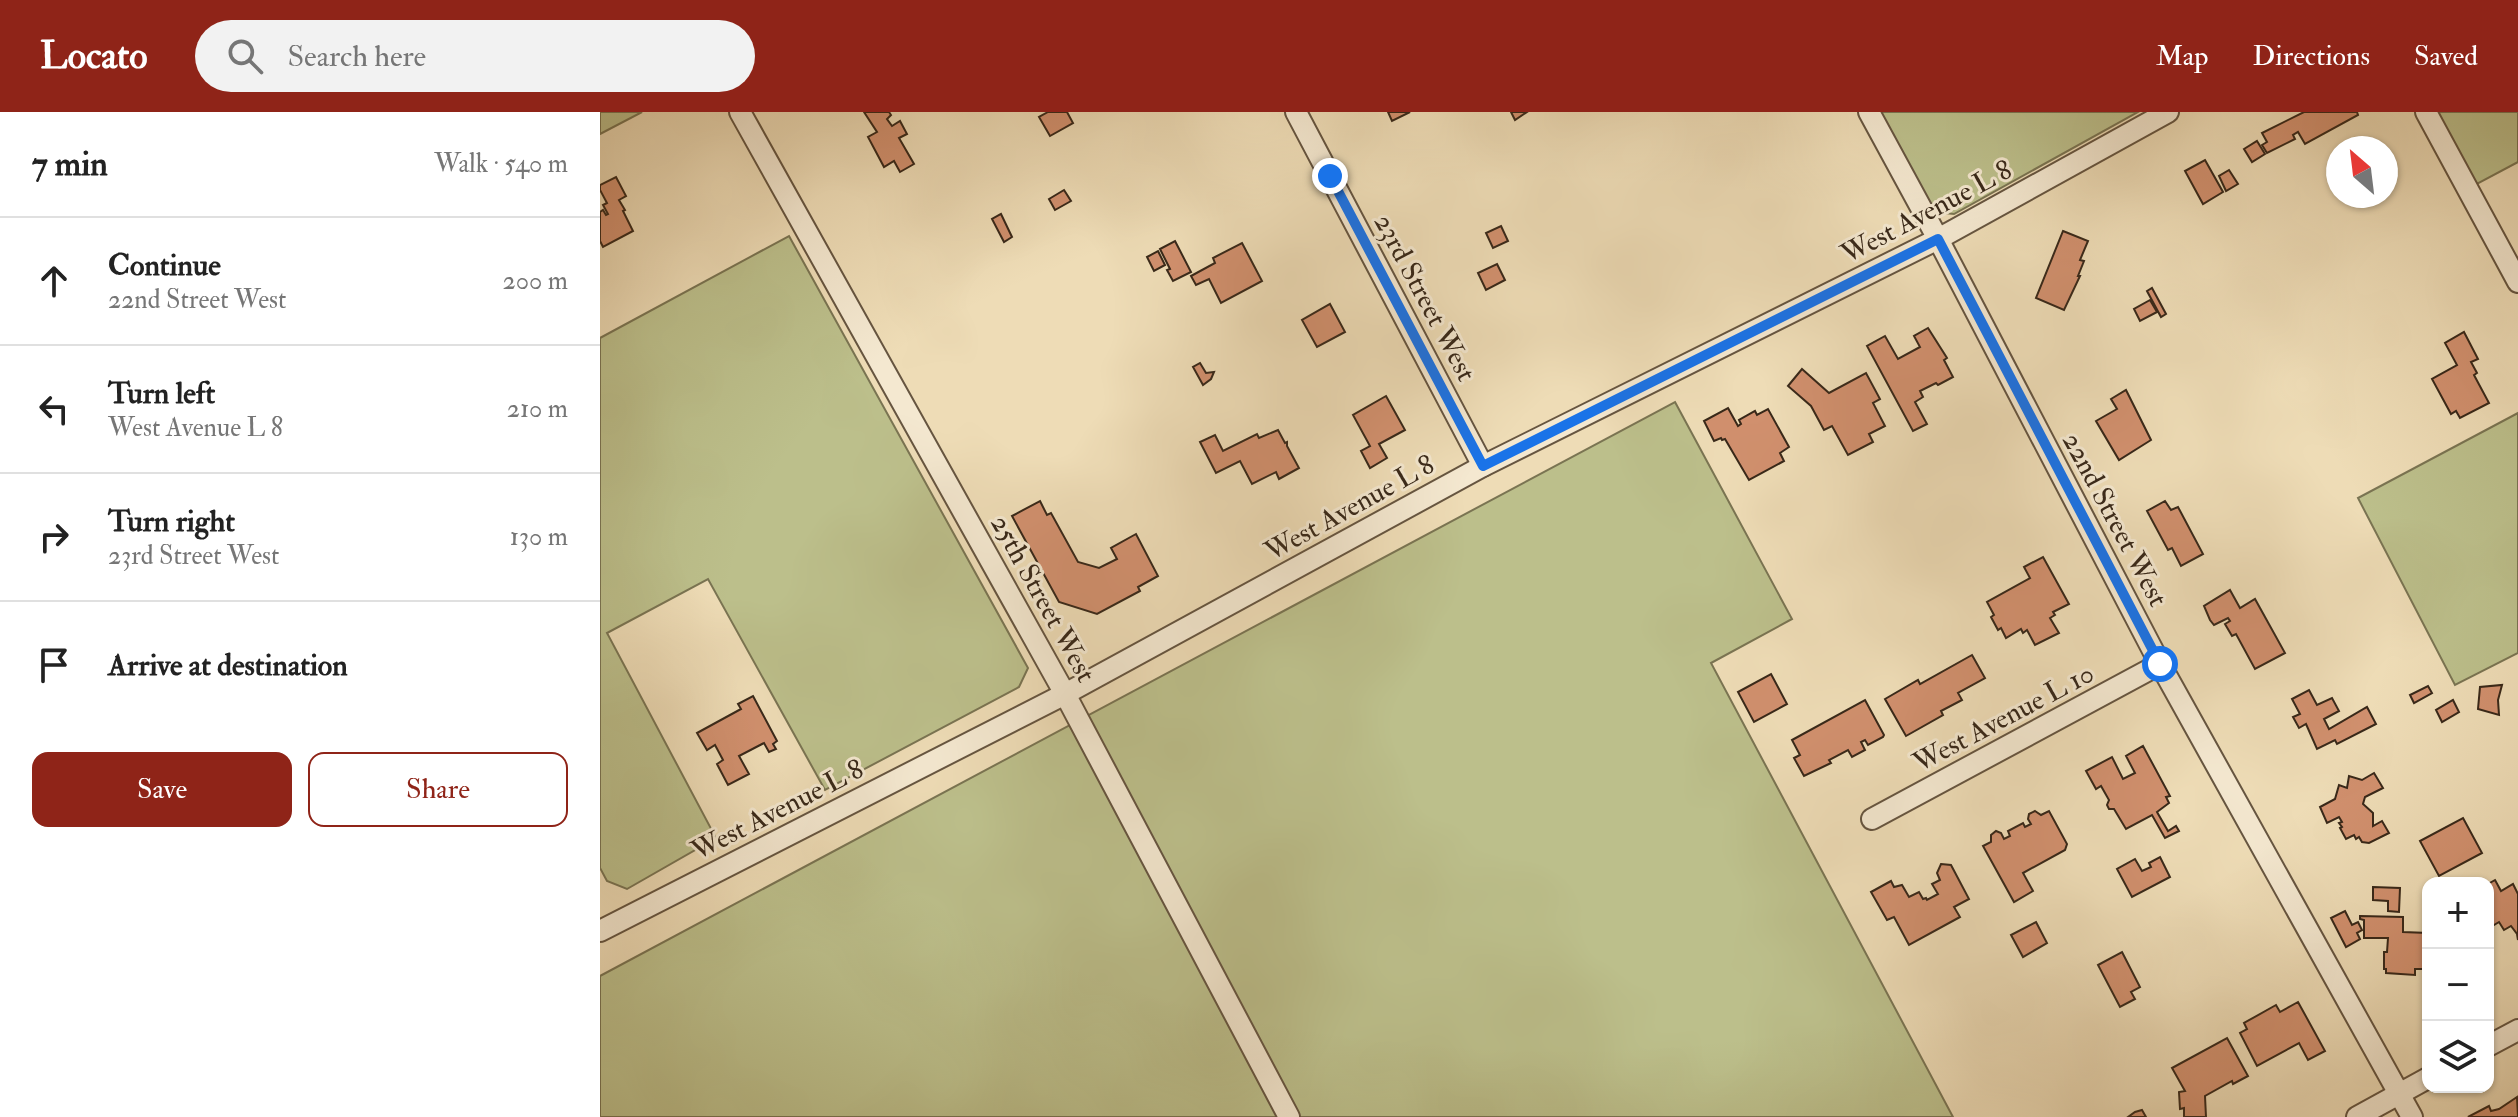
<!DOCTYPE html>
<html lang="en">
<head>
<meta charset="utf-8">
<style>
	:root { --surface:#fff; --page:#f2f2f2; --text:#222; --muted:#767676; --line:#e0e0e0; --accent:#8f2418 }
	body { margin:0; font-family:"IM FELL Double Pica",serif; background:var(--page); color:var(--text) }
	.controls { position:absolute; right:24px; bottom:24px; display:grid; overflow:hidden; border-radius:16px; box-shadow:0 2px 6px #0004 }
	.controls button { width:72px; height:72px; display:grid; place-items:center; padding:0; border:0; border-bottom:2px solid var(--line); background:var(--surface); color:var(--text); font:40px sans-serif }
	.compass { position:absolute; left:1726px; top:24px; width:72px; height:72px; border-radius:50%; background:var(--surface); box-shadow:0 2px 6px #0004; rotate:332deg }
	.stop { position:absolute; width:24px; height:24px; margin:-18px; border:6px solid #1a73e8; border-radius:50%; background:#fff }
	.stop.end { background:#1a73e8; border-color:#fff; box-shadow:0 2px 8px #0008 }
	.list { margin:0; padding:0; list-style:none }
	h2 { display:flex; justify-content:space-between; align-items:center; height:104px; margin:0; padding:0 32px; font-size:34px }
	h2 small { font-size:26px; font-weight:400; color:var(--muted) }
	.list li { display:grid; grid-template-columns:52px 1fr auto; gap:24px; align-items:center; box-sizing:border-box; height:128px; padding:0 32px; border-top:2px solid var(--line) }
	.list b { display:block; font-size:30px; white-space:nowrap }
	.list p { margin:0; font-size:26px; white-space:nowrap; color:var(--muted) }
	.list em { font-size:26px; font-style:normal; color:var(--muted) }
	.actions { display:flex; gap:16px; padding:24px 32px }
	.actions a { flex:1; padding:18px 0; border:2px solid var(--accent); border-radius:16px; text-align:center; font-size:28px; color:var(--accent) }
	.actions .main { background:var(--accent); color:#fff }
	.icon { flex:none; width:44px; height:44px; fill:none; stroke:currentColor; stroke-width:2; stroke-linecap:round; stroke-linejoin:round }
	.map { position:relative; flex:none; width:1918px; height:1005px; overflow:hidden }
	header { display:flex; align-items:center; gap:48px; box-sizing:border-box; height:112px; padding:0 40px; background:var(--accent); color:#fff }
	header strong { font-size:38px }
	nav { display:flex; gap:44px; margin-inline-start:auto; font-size:28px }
	.search { width:560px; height:72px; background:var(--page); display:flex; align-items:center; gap:20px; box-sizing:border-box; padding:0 28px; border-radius:44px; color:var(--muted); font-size:30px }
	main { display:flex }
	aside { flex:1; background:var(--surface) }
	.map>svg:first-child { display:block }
	.green { fill:#bcbf8b; stroke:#7a7452; stroke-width:2 }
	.building { fill:#d1906e; stroke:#382819; stroke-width:2 }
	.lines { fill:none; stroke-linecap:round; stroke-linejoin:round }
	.minor-casing { stroke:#665540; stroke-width:24 }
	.minor { stroke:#f4e8d0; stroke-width:20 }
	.route { stroke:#1a73e8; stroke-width:10 }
	.labels { text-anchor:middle; stroke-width:6; stroke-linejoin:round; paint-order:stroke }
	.street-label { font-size:28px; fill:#382819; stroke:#f4e8d0 }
</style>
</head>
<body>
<header>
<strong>Locato</strong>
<div class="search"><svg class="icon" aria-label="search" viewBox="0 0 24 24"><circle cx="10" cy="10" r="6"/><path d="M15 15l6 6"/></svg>Search here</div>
<nav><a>Map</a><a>Directions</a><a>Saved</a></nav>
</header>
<main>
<aside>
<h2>7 min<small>Walk · 540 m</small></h2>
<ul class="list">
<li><svg class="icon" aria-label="ahead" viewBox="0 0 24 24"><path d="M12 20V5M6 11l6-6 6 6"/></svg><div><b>Continue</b><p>22nd Street West</p></div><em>200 m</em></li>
<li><svg class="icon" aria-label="left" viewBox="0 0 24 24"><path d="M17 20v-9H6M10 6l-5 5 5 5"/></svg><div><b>Turn left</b><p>West Avenue L 8</p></div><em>210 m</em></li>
<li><svg class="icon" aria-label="right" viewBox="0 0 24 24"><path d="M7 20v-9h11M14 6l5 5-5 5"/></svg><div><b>Turn right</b><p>23rd Street West</p></div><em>130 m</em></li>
<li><svg class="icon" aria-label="arrive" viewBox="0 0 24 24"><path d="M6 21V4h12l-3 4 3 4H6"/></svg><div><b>Arrive at destination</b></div></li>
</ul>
<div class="actions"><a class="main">Save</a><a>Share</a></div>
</aside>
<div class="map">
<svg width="1918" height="1005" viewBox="0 0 1918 1005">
	<rect width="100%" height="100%" fill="#eedcb6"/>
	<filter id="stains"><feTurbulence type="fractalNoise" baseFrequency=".0025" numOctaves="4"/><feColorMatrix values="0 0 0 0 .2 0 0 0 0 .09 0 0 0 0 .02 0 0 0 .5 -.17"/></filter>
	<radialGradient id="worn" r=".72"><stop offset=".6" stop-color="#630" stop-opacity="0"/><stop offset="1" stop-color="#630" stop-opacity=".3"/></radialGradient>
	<g class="green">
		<path d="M0 0H42L0 22Z"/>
		<path d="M1280 0H1538L1354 102 1344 101 1332 95Z"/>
		<path d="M1836 0H1918V50L1875 73Z"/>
		<path d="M189 124 428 556 419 575 225 678 108 467 7 521 116 726 27 777 7 769 0 756V226Z"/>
		<path d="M1075 290 1192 507 1111 551 1353 1005H0V864Z"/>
		<path d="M1918 301V541L1855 573 1758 386Z"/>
	</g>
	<g class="building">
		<path d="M264 0H289L291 3 287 7 292 14 300 9 307 22 299 26 314 52 300 60 294 49 284 55 268 25 277 20Z"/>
		<path d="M448 0H467L473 11 450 24 439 5Z"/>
		<path d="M788 0H810L792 9Z"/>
		<path d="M911 0H927L915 8Z"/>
		<path d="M1704 0H1757L1758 3 1705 32 1698 20 1693 23 1695 27 1667 41 1662 33 1667 30 1662 21Z"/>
		<path d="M1657 29 1665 42 1652 50 1644 37Z"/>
		<path d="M1605 48 1623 80 1603 92 1585 59Z"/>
		<path d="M1629 58 1638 72 1626 79 1619 64Z"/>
		<path d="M16 65 26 84 19 88 25 98 23 99 33 119 3 135 0 129V100L3 98 6 103 8 102 3 93 7 91 0 78V73Z"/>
		<path d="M464 78 471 89 455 98 449 87Z"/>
		<path d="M401 102 412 125 404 130 392 107Z"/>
		<path d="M901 114 908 129 893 136 886 121Z"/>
		<path d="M1463 119 1488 129 1480 148 1484 149 1478 164H1480L1464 198 1436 186Z"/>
		<path d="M575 129 591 160 573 169 567 158 570 157 560 137Z"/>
		<path d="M642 131 662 169 621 191 609 167 596 173 591 164 615 151 613 146Z"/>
		<path d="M558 139 565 153 554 159 547 145Z"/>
		<path d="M897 152 905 168 886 178 878 161Z"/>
		<path d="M1552 176 1566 202 1561 205 1547 179Z"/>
		<path d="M1550 188 1557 200 1540 209 1534 197Z"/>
		<path d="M730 192 745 220 717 235 702 208Z"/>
		<path d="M1328 216 1347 246 1344 248 1353 265 1338 273 1336 271 1320 279 1323 285 1315 290 1327 312 1313 319 1267 234 1285 224 1298 247 1320 235 1314 224Z"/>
		<path d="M1864 220 1878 247 1871 250 1877 261 1874 263 1889 291 1860 306 1856 299 1851 302 1832 267 1857 253 1845 231Z"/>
		<path d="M600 251 606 261 614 260 611 267 603 273 593 255Z"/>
		<path d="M1202 257 1229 281 1266 261 1280 287 1273 291 1285 314 1269 322 1273 330 1248 343 1232 314 1224 318 1211 294 1188 274Z"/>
		<path d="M1526 278 1551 328 1519 348 1496 309 1517 297 1511 287Z"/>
		<path d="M786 284 805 318 779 332 787 346 770 356 761 339 770 334 753 303Z"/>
		<path d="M1128 296 1138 314 1141 312 1139 308 1155 299 1157 303 1168 297 1189 335 1180 341 1184 349 1149 368 1125 327 1122 328 1121 326 1114 329 1104 309Z"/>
		<path d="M678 318 685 331 687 330V334L699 356 679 367 676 360 652 372 640 349 616 361 600 330 615 323 623 339 657 322 659 326Z"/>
		<path d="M440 389 447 403 451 401 478 450 499 456 517 447 511 436 536 422 558 464 538 475 540 479 497 502 459 490 412 404Z"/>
		<path d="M1565 389 1571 398 1578 395 1603 442 1581 454 1572 436 1568 438 1547 399Z"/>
		<path d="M1443 445 1469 492 1453 500 1455 503 1450 506 1459 521 1435 533 1427 518 1423 521 1421 517 1406 526 1401 516 1398 518 1391 505 1394 503 1387 490 1430 466 1424 455Z"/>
		<path d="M1630 478 1640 496 1655 487 1685 541 1655 557 1636 522 1632 524 1625 512 1630 509 1628 506 1614 513 1610 508 1604 494Z"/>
		<path d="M1372 543 1385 566 1358 581 1362 588 1341 599 1343 603 1306 624 1285 587 1318 568 1320 572Z"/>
		<path d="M1171 562 1187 592 1154 610 1138 580Z"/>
		<path d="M1902 573 1898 588 1899 603 1878 597 1880 575Z"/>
		<path d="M1828 574 1832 581 1814 591 1810 583Z"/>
		<path d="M1709 578 1717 593 1732 586 1739 599 1724 607 1729 617 1767 595 1776 612 1737 632 1735 628 1717 637 1706 612 1699 616 1693 605 1700 602 1692 587Z"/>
		<path d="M153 584 177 629 173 632 176 637 169 640 164 631 139 644 149 662 128 673 117 652 123 648 115 633 107 638 97 621 141 597 138 592Z"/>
		<path d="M1265 588 1284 623 1283 625 1268 633 1265 628 1261 630 1265 638 1252 645 1248 638 1229 648 1231 651 1204 664 1194 646 1200 643 1192 628Z"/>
		<path d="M1853 588 1859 600 1842 610 1836 598Z"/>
		<path d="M1543 634 1570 684 1566 685 1569 691 1557 700 1568 719 1576 714 1579 719 1565 726 1552 703 1526 717 1514 697H1509L1507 693 1509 688 1501 674 1496 677 1486 659 1512 645 1523 667 1535 661 1526 644Z"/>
		<path d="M1774 661 1783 676 1765 685 1763 692 1773 701V714L1782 709 1789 721 1769 731 1762 730 1759 725 1756 727 1754 723 1746 727 1740 716 1742 715 1739 711 1742 710 1739 705 1727 711 1720 695 1735 687 1739 673 1747 676 1749 664 1762 668Z"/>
		<path d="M1435 699 1441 703 1449 699 1467 732 1465 738 1423 761 1433 779 1414 790 1383 734 1391 730V723L1396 719 1401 721 1404 727 1410 724 1408 719 1423 711 1425 715 1431 712 1428 707 1429 702Z"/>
		<path d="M1863 706 1882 741 1839 764 1820 729Z"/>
		<path d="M1560 745 1570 765 1532 785 1517 757 1535 747 1542 759 1551 755 1549 751Z"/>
		<path d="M1341 752 1351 753 1369 787 1354 795 1360 805 1309 833 1294 805 1287 808 1271 780 1291 769 1294 775 1302 773 1309 785 1319 780 1323 787 1326 786 1327 788 1338 782 1332 772 1340 768 1337 761Z"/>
		<path d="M1895 768 1901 779 1913 772 1918 782V828L1917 822 1911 814 1904 818 1899 810 1889 816 1888 814V772Z"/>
		<path d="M1773 775 1800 776 1799 800 1788 799V789L1773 788Z"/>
		<path d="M1745 799 1752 813 1758 810 1762 818 1757 821 1760 827 1746 835 1731 806Z"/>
		<path d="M1760 804 1803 805V820L1828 821V857H1815V863L1786 861V857H1784V840H1787L1788 826H1764V808L1760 807Z"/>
		<path d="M1436 810 1447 831 1423 845 1411 823Z"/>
		<path d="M1522 840 1540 875 1531 880 1535 887 1520 895 1498 853Z"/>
		<path d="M1698 890 1725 939 1708 948 1699 931 1657 954 1640 921 1647 917 1644 911 1676 893 1680 900Z"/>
		<path d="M1627 926 1648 964 1633 972 1632 969 1605 984 1606 1005H1584V996L1580 997 1579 980 1585 979 1572 956Z"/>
		<path d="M1917 985 1918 1005H1868L1889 994 1891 999 1899 997Z"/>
		<path d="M1542 998 1546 1005H1528L1535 1000Z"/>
	</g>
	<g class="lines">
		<defs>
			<g id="minor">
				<path d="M140 0 465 582 689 1005"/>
				<path d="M696 0 883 354"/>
				<path d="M1269 0 1338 127 1560 552 1812 1005"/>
				<path d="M1826 0 1918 170"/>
				<path d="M1272 707 1560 552"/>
				<path d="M0 819 465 582 883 354 1338 127 1568 0"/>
				<path d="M1888 934 1918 918"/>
				<path d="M1757 1005 1828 966"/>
			</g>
		</defs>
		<use href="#minor" class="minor-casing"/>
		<use href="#minor" class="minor"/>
	</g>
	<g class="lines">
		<path class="route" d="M730 64 883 354 1338 127 1560 552"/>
	</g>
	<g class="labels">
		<g class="street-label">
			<text transform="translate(1326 99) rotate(-28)" y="10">West Avenue L 8</text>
			<text transform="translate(826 185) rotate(62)" y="10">23rd Street West</text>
			<text transform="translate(749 395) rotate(-29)" y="10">West Avenue L 8</text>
			<text transform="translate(1516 407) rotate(62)" y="10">22nd Street West</text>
			<text transform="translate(444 486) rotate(61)" y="10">25th Street West</text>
			<text transform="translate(1403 605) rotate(-28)" y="10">West Avenue L 10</text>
			<text transform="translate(177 697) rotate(-27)" y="10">West Avenue L 8</text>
		</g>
	</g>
	<rect width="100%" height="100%" filter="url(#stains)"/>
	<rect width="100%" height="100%" fill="url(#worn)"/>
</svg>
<div class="controls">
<button>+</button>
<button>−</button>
<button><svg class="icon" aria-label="layers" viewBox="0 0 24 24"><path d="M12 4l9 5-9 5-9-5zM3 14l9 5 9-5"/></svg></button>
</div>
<svg class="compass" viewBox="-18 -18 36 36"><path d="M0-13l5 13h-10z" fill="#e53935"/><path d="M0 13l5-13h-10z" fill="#767676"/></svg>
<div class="stop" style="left:1560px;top:552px"></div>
<div class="stop end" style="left:730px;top:64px"></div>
</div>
</main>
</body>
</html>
